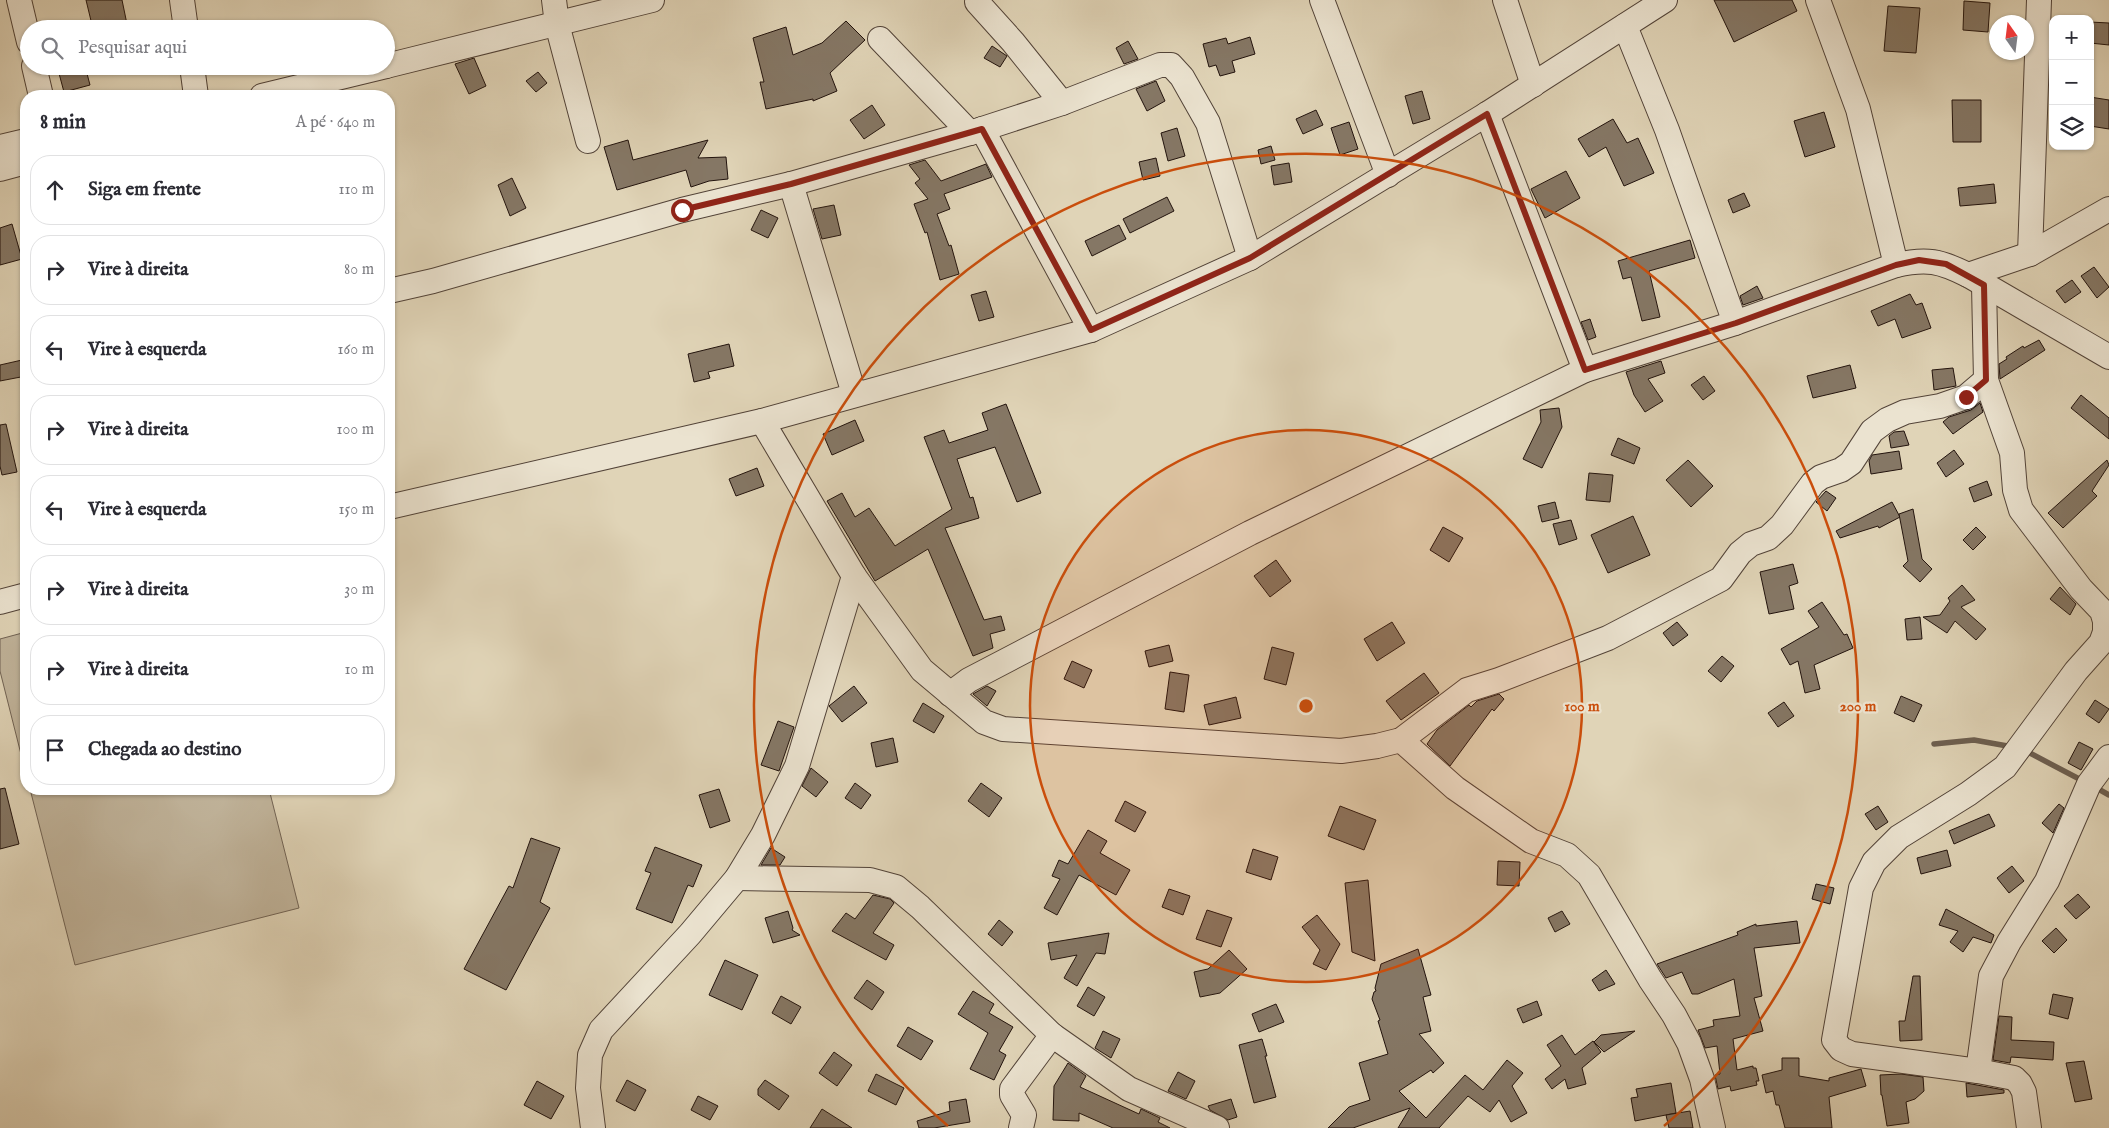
<!DOCTYPE html>
<html lang="pt">
<head>
<meta charset="utf-8">
<style>
	:root { --surface:#fff; --page:#f7f7f7; --text:#2b2b33; --muted:#7c7c81; --line:#e1e1e2 }
	body { margin:0; font-family:"IM FELL English",serif; background:var(--page); color:var(--text) }
	.controls { position:absolute; right:15px; top:15px; display:grid; overflow:hidden; border-radius:10px; box-shadow:0 1px 4px #0004 }
	.controls button { width:45px; height:45px; display:grid; place-items:center; padding:0; border:0; border-bottom:1px solid var(--line); background:var(--surface); color:var(--text); font:25px sans-serif }
	.compass { position:absolute; left:1989px; top:15px; width:45px; height:45px; border-radius:50%; background:var(--surface); box-shadow:0 1px 4px #0004; rotate:346deg }
	.stop { position:absolute; width:15px; height:15px; margin:-11px; border:4px solid #8f2418; border-radius:50%; background:#fff }
	.stop.end { background:#8f2418; border-color:#fff; box-shadow:0 1px 5px #0008 }
	.list { margin:0; padding:0; list-style:none }
	h2 { display:flex; justify-content:space-between; align-items:center; height:65px; margin:0; padding:0 20px; font-size:21px }
	h2 small { font-size:16px; font-weight:400; color:var(--muted) }
	.list li { display:grid; grid-template-columns:32px 1fr auto; gap:15px; align-items:center; box-sizing:border-box; height:70px; margin:0 10px 10px; padding:0 10px; border:1px solid var(--line); border-radius:20px }
	.list b { display:block; font-size:19px; white-space:nowrap }
	.list em { font-size:16px; font-style:normal; color:var(--muted) }
	.icon { flex:none; width:28px; height:28px; fill:none; stroke:currentColor; stroke-width:2; stroke-linecap:round; stroke-linejoin:round }
	.map { position:relative; flex:none; width:2109px; height:1128px; overflow:hidden }
	.search { position:absolute; background:var(--surface); box-shadow:0 1px 4px #0004; left:20px; top:20px; width:375px; height:55px; display:flex; align-items:center; gap:12px; box-sizing:border-box; padding:0 18px; border-radius:28px; color:var(--muted); font-size:19px }
	.panel { position:absolute; background:var(--surface); box-shadow:0 1px 4px #0004; left:20px; top:90px; width:375px; height:705px; border-radius:20px }
	.map>svg:first-child { display:block }
	.green { fill:#c0b39a; stroke:#716354 }
	.lines { fill:none; stroke-linecap:round; stroke-linejoin:round }
	.stream { stroke:#6d5f50; stroke-width:5.5 }
	.building { fill:#857765; stroke:#22130d }
	.minor-casing { stroke:#524338; stroke-width:26 }
	.minor { stroke:#ebe3d0; stroke-width:24 }
	.route { stroke:#8f2418; stroke-width:6 }
	.ring { fill:none; stroke:#ca4e0c; stroke-width:2.5 }
	.centre { fill:#ca4e0c; stroke:#ebe3d0; stroke-width:2.5 }
	.ring-label { font-size:15px; text-anchor:middle; font-weight:bold; fill:#ca4e0c; stroke:#ebe3d0; stroke-width:4.5; stroke-linejoin:round; paint-order:stroke }
</style>
</head>
<body>
<div class="map">
<svg width="2109" height="1128" viewBox="0 0 2109 1128">
	<rect width="100%" height="100%" fill="#e0d4b7"/>
	<filter id="stains"><feTurbulence type="fractalNoise" baseFrequency=".004" numOctaves="4"/><feColorMatrix values="0 0 0 0 .2 0 0 0 0 .09 0 0 0 0 .02 0 0 0 .5 -.17"/></filter>
	<radialGradient id="worn" r=".72"><stop offset=".6" stop-color="#630" stop-opacity="0"/><stop offset="1" stop-color="#630" stop-opacity=".3"/></radialGradient>
	<g class="green">
		<path d="M26 632V774L0 671V639Z"/>
		<path d="M30 789H269L299 908 75 965Z"/>
	</g>
	<g class="lines">
		<g class="stream">
			<path d="M1934 744 1974 740 2013 747"/>
			<path d="M2024 750 2085 782"/>
			<path d="M2093 786 2109 795"/>
		</g>
	</g>
	<g class="building">
		<path d="M86 0H122L128 29H93Z"/>
		<path d="M1714 0H1792L1797 11 1734 42Z"/>
		<path d="M1964 1 1990 3 1988 32 1963 30Z"/>
		<path d="M1888 6 1920 8 1916 53 1884 51Z"/>
		<path d="M846 21 865 40 830 73 837 91 813 101V99L766 109 760 82H764L753 38 786 27 793 55 822 43Z"/>
		<path d="M2090 22 2109 23V45L2090 43Z"/>
		<path d="M1250 37 1255 54 1232 61 1235 72 1220 76 1216 65 1209 67 1203 44 1226 38 1228 44Z"/>
		<path d="M1128 41 1138 59 1124 64 1116 48Z"/>
		<path d="M992 46 1007 56 1000 67 984 58Z"/>
		<path d="M474 58 486 86 469 94 455 64Z"/>
		<path d="M57 66H85L90 85 64 92Z"/>
		<path d="M538 72 547 83 536 92 526 81Z"/>
		<path d="M1156 81 1165 101 1147 111 1136 89Z"/>
		<path d="M1422 91 1430 119 1413 124 1405 96Z"/>
		<path d="M2090 97 2109 100V129L2090 126Z"/>
		<path d="M1952 100H1981V142H1953Z"/>
		<path d="M872 105 885 125 864 139 850 120Z"/>
		<path d="M1316 110 1323 125 1303 134 1296 119Z"/>
		<path d="M1824 112 1835 147 1805 157 1794 121Z"/>
		<path d="M1613 119 1627 143 1638 138 1654 173 1624 186 1606 147 1589 157 1578 139Z"/>
		<path d="M1349 122 1358 149 1340 155 1331 128Z"/>
		<path d="M1177 128 1185 156 1168 161 1161 133Z"/>
		<path d="M628 140 633 160 708 140 698 158 726 157 728 179 709 181 691 187 686 170 617 190 604 147Z"/>
		<path d="M1271 146 1275 160 1261 164 1258 150Z"/>
		<path d="M1156 158 1160 176 1143 180 1139 162Z"/>
		<path d="M925 160 941 181 986 164 992 177 944 194 950 209 937 214 949 246 951 245 959 274 940 280 927 232 925 233 914 204 928 199 915 183 920 179 909 165Z"/>
		<path d="M1289 163 1292 182 1274 185 1271 166Z"/>
		<path d="M1566 171 1580 198 1545 218 1531 189Z"/>
		<path d="M512 178 526 208 510 216 498 185Z"/>
		<path d="M1994 184 1996 203 1960 206 1958 188Z"/>
		<path d="M1744 193 1750 206 1733 213 1728 200Z"/>
		<path d="M1167 197 1174 211 1130 233 1123 219Z"/>
		<path d="M834 205 841 235 822 239 813 209Z"/>
		<path d="M761 210 778 218 768 238 751 230Z"/>
		<path d="M12 224 22 259 0 265V228Z"/>
		<path d="M1119 225 1126 239 1092 256 1085 241Z"/>
		<path d="M1690 240 1695 258 1649 271 1660 317 1642 321 1631 277 1623 279 1618 261Z"/>
		<path d="M2094 267 2109 287 2097 298 2081 276Z"/>
		<path d="M2072 280 2081 292 2065 303 2056 291Z"/>
		<path d="M1757 286 1763 298 1743 305 1740 296Z"/>
		<path d="M986 291 994 317 979 321 971 295Z"/>
		<path d="M1910 294 1916 305 1922 303 1931 328 1902 338 1895 319 1878 326 1871 311Z"/>
		<path d="M1590 319 1596 337 1588 340 1581 322Z"/>
		<path d="M2039 340 2045 350 2000 379 1999 364 2007 359 2006 357 2023 346 2024 348Z"/>
		<path d="M729 344 734 366 708 372 710 378 694 382 688 354Z"/>
		<path d="M22 360 26 376 0 381V365Z"/>
		<path d="M1661 361 1665 373 1648 379 1663 401 1645 412 1634 395 1626 372Z"/>
		<path d="M1850 365 1856 388 1813 398 1807 376Z"/>
		<path d="M1953 368 1956 386 1934 390 1932 370Z"/>
		<path d="M1704 376 1715 391 1703 400 1691 385Z"/>
		<path d="M2081 395 2109 418V439L2071 408Z"/>
		<path d="M1980 403 1983 412 1953 434 1943 422 1949 417 1971 410Z"/>
		<path d="M1006 404 1041 493 1017 502 995 447 957 459 970 498 973 497 979 518 945 528 984 620 1001 616 1005 630 990 634 993 648 973 656 928 549 875 581 827 501 842 493 855 517 869 508 895 546 952 509 924 437 944 430 949 443 988 430 982 413Z"/>
		<path d="M1559 408 1562 427 1542 468 1523 459 1541 422 1540 410Z"/>
		<path d="M855 420 864 441 832 455 823 434Z"/>
		<path d="M6 424 17 472 2 475 0 466V425Z"/>
		<path d="M1904 431 1909 445 1891 448 1889 436 1894 432Z"/>
		<path d="M1618 438 1640 448 1634 464 1611 455Z"/>
		<path d="M1954 450 1964 464 1946 477 1937 463Z"/>
		<path d="M1899 451 1902 469 1871 474 1869 461 1872 455Z"/>
		<path d="M1688 460 1713 486 1691 507 1666 480Z"/>
		<path d="M2107 460 2109 465 2092 491 2097 496 2063 528 2048 513Z"/>
		<path d="M757 468 764 486 736 496 729 479Z"/>
		<path d="M1589 473 1613 475 1610 502 1586 500Z"/>
		<path d="M1987 481 1992 495 1974 502 1969 488Z"/>
		<path d="M1826 491 1836 498 1827 511 1816 502Z"/>
		<path d="M1555 502 1559 518 1542 522 1538 506Z"/>
		<path d="M1892 502 1900 517 1879 528 1878 526 1840 538 1836 531Z"/>
		<path d="M1913 509 1922 559 1932 569 1920 582 1903 566 1908 561 1899 514Z"/>
		<path d="M1633 516 1650 555 1608 573 1591 535Z"/>
		<path d="M1571 520 1577 539 1559 545 1553 524Z"/>
		<path d="M1443 527 1463 538 1449 562 1430 550Z"/>
		<path d="M1976 527 1986 537 1973 550 1963 540Z"/>
		<path d="M1276 560 1291 581 1270 597 1254 576Z"/>
		<path d="M1793 564 1798 583 1789 586 1794 609 1769 614 1760 572Z"/>
		<path d="M1962 585 1975 600 1961 607 1986 629 1976 640 1955 621 1947 633 1923 617 1940 615 1950 601 1948 598Z"/>
		<path d="M2060 587 2076 604 2070 615 2050 599Z"/>
		<path d="M1822 602 1844 635 1847 634 1853 648 1814 665 1820 689 1805 693 1798 661 1790 665 1781 649 1819 627 1808 611Z"/>
		<path d="M1920 617 1922 639 1907 640 1905 619Z"/>
		<path d="M1392 622 1405 643 1377 661 1364 639Z"/>
		<path d="M1677 622 1688 635 1673 646 1663 633Z"/>
		<path d="M1169 645 1173 661 1149 667 1145 651Z"/>
		<path d="M1272 647 1294 653 1286 685 1264 679Z"/>
		<path d="M1722 656 1734 666 1721 682 1708 671Z"/>
		<path d="M1072 661 1092 670 1084 688 1064 679Z"/>
		<path d="M1170 672 1189 675 1184 712 1165 709Z"/>
		<path d="M1424 673 1439 693 1401 720 1386 701Z"/>
		<path d="M854 686 867 703 842 722 829 706Z"/>
		<path d="M987 686 996 691 987 706 973 694Z"/>
		<path d="M1499 694 1504 699 1494 711 1492 709 1450 766 1427 744 1437 730 1469 705 1471 707 1477 701Z"/>
		<path d="M1901 696 1922 705 1914 722 1894 713Z"/>
		<path d="M1236 697 1241 718 1209 725 1204 705Z"/>
		<path d="M2095 700 2109 709 2099 723 2086 714Z"/>
		<path d="M1784 702 1794 716 1778 727 1768 713Z"/>
		<path d="M923 703 944 716 934 733 913 721Z"/>
		<path d="M778 721 794 727 779 771 761 765Z"/>
		<path d="M893 738 898 762 876 767 871 743Z"/>
		<path d="M2079 742 2093 749 2081 770 2068 763Z"/>
		<path d="M811 768 828 782 816 797 802 786Z"/>
		<path d="M855 783 871 795 861 809 845 798Z"/>
		<path d="M981 783 1002 798 989 817 968 801Z"/>
		<path d="M5 788 19 844 0 849V789Z"/>
		<path d="M719 789 730 821 710 828 699 795Z"/>
		<path d="M1125 801 1146 812 1135 832 1115 821Z"/>
		<path d="M2059 804 2064 808 2053 833 2042 823Z"/>
		<path d="M1340 806 1376 820 1364 850 1328 836Z"/>
		<path d="M1878 806 1888 822 1876 830 1865 814Z"/>
		<path d="M1989 814 1995 826 1954 844 1949 831Z"/>
		<path d="M1088 830 1107 841 1100 853 1130 870 1116 895 1079 875 1057 915 1044 908 1060 879 1052 876 1059 860 1068 864Z"/>
		<path d="M531 838 560 848 540 902 550 908 506 990 464 969 509 886 513 888Z"/>
		<path d="M655 847 702 865 693 887 688 885 672 923 636 909 651 873 645 871Z"/>
		<path d="M771 848 785 857 780 865H761Z"/>
		<path d="M1253 849 1278 857 1271 880 1246 872Z"/>
		<path d="M1947 850 1951 866 1921 874 1917 858Z"/>
		<path d="M1498 861 1520 862 1519 886 1497 885Z"/>
		<path d="M2012 866 2024 881 2009 893 1997 878Z"/>
		<path d="M1368 880 1375 961 1352 952 1345 883Z"/>
		<path d="M1816 884 1834 888 1830 904 1812 899Z"/>
		<path d="M1169 889 1190 896 1183 915 1162 907Z"/>
		<path d="M2078 894 2090 907 2076 919 2064 906Z"/>
		<path d="M873 895 890 899 894 903 873 933 894 945 886 960 832 931 846 913 855 919Z"/>
		<path d="M1946 909 1994 935 1991 943 1973 937 1963 952 1950 942 1958 931 1939 925Z"/>
		<path d="M1207 910 1232 918 1221 947 1196 939Z"/>
		<path d="M788 911 793 928 792 930 800 935 773 943 765 918Z"/>
		<path d="M1562 911 1570 924 1555 932 1548 918Z"/>
		<path d="M1317 915 1340 944 1326 970 1313 964 1320 950 1302 927Z"/>
		<path d="M999 920 1013 932 1002 946 988 934Z"/>
		<path d="M1797 921 1800 943 1754 948 1762 996 1754 998 1763 1031 1733 1039 1737 1070 1753 1066V1068H1756L1759 1081H1756L1757 1085 1731 1091 1730 1086 1718 1089 1715 1075 1720 1074 1717 1046 1705 1048 1698 1030 1714 1026 1713 1020 1740 1016 1734 979 1698 994H1692L1682 972 1666 978 1657 964 1738 935 1737 932 1756 924V926Z"/>
		<path d="M2056 928 2067 940 2054 953 2042 941Z"/>
		<path d="M1109 933 1105 954 1096 953 1077 986 1064 978 1077 955 1051 960 1048 943Z"/>
		<path d="M1418 949 1431 995 1423 997 1431 1031 1419 1034 1444 1063 1433 1073 1431 1070 1399 1091 1426 1118 1465 1075 1483 1090 1507 1060 1523 1073 1512 1086 1527 1113 1511 1122 1499 1100 1490 1112 1468 1096 1439 1128H1398L1410 1108 1353 1128H1328L1349 1107 1370 1100 1359 1063 1388 1054 1378 1021 1380 1020 1372 999 1374 992 1376 991 1375 988 1381 964Z"/>
		<path d="M1229 950 1247 969 1220 993 1200 997 1194 972 1208 969Z"/>
		<path d="M725 960 758 975 742 1010 709 995Z"/>
		<path d="M1606 970 1615 984 1599 991 1592 980Z"/>
		<path d="M1913 976H1920L1922 1040 1900 1041 1899 1021H1905Z"/>
		<path d="M867 980 884 992 872 1010 854 998Z"/>
		<path d="M1088 987 1105 997 1094 1016 1077 1006Z"/>
		<path d="M973 991 994 1004 989 1013 1013 1027 999 1051 1006 1055 994 1080 970 1069 988 1033 958 1014Z"/>
		<path d="M2053 994 2073 998 2068 1019 2049 1014Z"/>
		<path d="M781 996 801 1007 791 1024 772 1013Z"/>
		<path d="M1537 1001 1542 1015 1523 1023 1517 1009Z"/>
		<path d="M1276 1004 1284 1022 1259 1032 1252 1014Z"/>
		<path d="M1999 1016 2012 1017 2011 1040 2054 1042 2053 1060 2011 1057 2010 1063 1993 1060Z"/>
		<path d="M908 1027 933 1041 921 1060 897 1046Z"/>
		<path d="M1103 1031 1120 1039 1111 1058 1095 1048Z"/>
		<path d="M1635 1031 1604 1052 1594 1042 1601 1035Z"/>
		<path d="M1562 1035 1575 1055 1593 1041 1601 1052 1582 1068 1586 1084 1568 1089 1565 1079 1552 1089 1545 1079 1561 1066 1547 1045Z"/>
		<path d="M1262 1039 1267 1056H1265L1276 1097 1254 1103 1239 1045Z"/>
		<path d="M834 1052 852 1065 837 1086 819 1073Z"/>
		<path d="M1782 1058H1799V1076L1829 1081V1078L1861 1069 1866 1086 1829 1097 1832 1128H1785L1779 1105H1776L1773 1091 1766 1093 1762 1075 1782 1070Z"/>
		<path d="M2084 1061 2092 1099 2075 1102 2066 1063Z"/>
		<path d="M1068 1063 1086 1076 1080 1087 1139 1114 1141 1109 1160 1118 1158 1122 1170 1128H1113L1079 1113V1121L1053 1120 1054 1086Z"/>
		<path d="M1178 1072 1195 1081 1186 1099 1168 1091Z"/>
		<path d="M876 1074 904 1088 896 1105 868 1091Z"/>
		<path d="M1901 1074 1923 1077 1924 1091 1915 1099 1906 1102 1909 1123 1887 1126 1882 1095H1881L1880 1075Z"/>
		<path d="M627 1080 646 1090 635 1111 616 1101Z"/>
		<path d="M765 1080 789 1096 779 1110 758 1095V1089Z"/>
		<path d="M537 1081 564 1096 551 1119 524 1105Z"/>
		<path d="M1671 1083 1676 1113 1635 1121 1631 1098 1638 1097 1636 1089Z"/>
		<path d="M1966 1083 2004 1090V1093L1967 1097Z"/>
		<path d="M698 1096 718 1106 710 1120 691 1110Z"/>
		<path d="M966 1099 970 1122 934 1128H919L917 1121 950 1111 949 1102Z"/>
		<path d="M1231 1099 1237 1117 1228 1120 1210 1110 1208 1106Z"/>
		<path d="M822 1109 852 1128H810Z"/>
		<path d="M1690 1111 1693 1128H1669L1666 1115Z"/>
	</g>
	<g class="lines">
		<defs>
			<g id="minor">
				<path d="M19 0 29 42"/>
				<path d="M182 0 186 29"/>
				<path d="M554 0 557 24 588 141"/>
				<path d="M1322 0 1388 175"/>
				<path d="M1505 0 1533 85"/>
				<path d="M1818 0 1858 109 1896 265"/>
				<path d="M977 2 1013 42 1062 103"/>
				<path d="M1625 26 1667 130 1735 323"/>
				<path d="M880 39 970 133"/>
				<path d="M34 66 41 96"/>
				<path d="M192 66 196 96"/>
				<path d="M386 66 652 0"/>
				<path d="M262 96 386 66"/>
				<path d="M1487 114 1585 370"/>
				<path d="M982 129 1091 330"/>
				<path d="M0 147 26 141"/>
				<path d="M0 169 26 162"/>
				<path d="M791 184 854 394"/>
				<path d="M2030 254 2039 0"/>
				<path d="M1968 275 2030 254 2109 209"/>
				<path d="M1984 285 1986 380 2012 453 2015 490 2021 510 2081 589 2102 611 2105 621V632L2101 643 2076 671 2005 767 1968 794 1899 837 1874 862 1861 888 1834 1040 1841 1049 1852 1054 1978 1071 2014 1078 2020 1084 2024 1092 2029 1128"/>
				<path d="M389 291 433 281 682 210 791 184 970 133 1062 103 1160 65H1171L1182 77 1208 123 1250 258"/>
				<path d="M762 421 854 576 922 670 984 722 1003 729 1341 751 1377 746 1401 740 1467 690 1499 680 1608 638 1721 579 1740 553 1751 544 1768 538 1782 525 1813 483 1821 477 1841 470 1851 463 1872 431 1887 420 1905 412 1940 406 1966 397 1986 380"/>
				<path d="M389 507 762 421 1091 330 1250 258 1487 114 1665 0"/>
				<path d="M0 602 26 595"/>
				<path d="M950 694 969 680 1250 533 1585 370 1735 323 1896 265C1927 258 1940 261 1968 275L2109 357"/>
				<path d="M1401 740 1455 788 1531 841 1567 855 1589 875 1650 979 1674 1015 1689 1043 1702 1079 1713 1128"/>
				<path d="M737 878 870 880 896 887 920 907 1052 1035 1129 1089 1217 1128"/>
				<path d="M1978 1071 1991 976 2009 942 2047 881 2089 784 2109 757"/>
				<path d="M593 1128 588 1088 590 1055 601 1030 690 934 737 878 763 835 797 766 854 576"/>
				<path d="M1021 1128 1024 1115 1012 1095V1089L1052 1035"/>
			</g>
		</defs>
		<use href="#minor" class="minor-casing"/>
		<use href="#minor" class="minor"/>
	</g>
	<g class="lines">
		<path class="route" d="M682 210 791 184 982 129 1091 330 1250 258 1487 114 1585 370 1736 323 1896 265 1919 260 1946 264 1984 285 1986 380 1966 397"/>
	</g>
	<circle cx="1306" cy="706" r="276" fill="#ca4e0c" fill-opacity=".12"/>
	<g class="ring">
		<circle cx="1306" cy="706" r="276"/>
		<path d="M948 1126A552 552 0 1 1 1664 1126"/>
	</g>
	<circle cx="1306" cy="706" r="8" class="centre"/>
	<g class="ring-label">
		<text x="1582" y="711">100 m</text>
		<text x="1858" y="711">200 m</text>
	</g>
	<rect width="100%" height="100%" filter="url(#stains)"/>
	<rect width="100%" height="100%" fill="url(#worn)"/>
</svg>
<div class="controls">
<button>+</button>
<button>−</button>
<button><svg class="icon" aria-label="layers" viewBox="0 0 24 24"><path d="M12 4l9 5-9 5-9-5zM3 14l9 5 9-5"/></svg></button>
</div>
<svg class="compass" viewBox="-18 -18 36 36"><path d="M0-13l5 13h-10z" fill="#e53935"/><path d="M0 13l5-13h-10z" fill="#7c7c81"/></svg>
<div class="stop" style="left:682px;top:210px"></div>
<div class="stop end" style="left:1966px;top:397px"></div>
<div class="search"><svg class="icon" aria-label="search" viewBox="0 0 24 24"><circle cx="10" cy="10" r="6"/><path d="M15 15l6 6"/></svg>Pesquisar aqui</div>
<section class="panel">
<h2>8 min<small>A pé · 640 m</small></h2>
<ul class="list">
<li><svg class="icon" aria-label="ahead" viewBox="0 0 24 24"><path d="M12 20V5M6 11l6-6 6 6"/></svg><div><b>Siga em frente</b></div><em>110 m</em></li>
<li><svg class="icon" aria-label="right" viewBox="0 0 24 24"><path d="M7 20v-9h11M14 6l5 5-5 5"/></svg><div><b>Vire à direita</b></div><em>80 m</em></li>
<li><svg class="icon" aria-label="left" viewBox="0 0 24 24"><path d="M17 20v-9H6M10 6l-5 5 5 5"/></svg><div><b>Vire à esquerda</b></div><em>160 m</em></li>
<li><svg class="icon" aria-label="right" viewBox="0 0 24 24"><path d="M7 20v-9h11M14 6l5 5-5 5"/></svg><div><b>Vire à direita</b></div><em>100 m</em></li>
<li><svg class="icon" aria-label="left" viewBox="0 0 24 24"><path d="M17 20v-9H6M10 6l-5 5 5 5"/></svg><div><b>Vire à esquerda</b></div><em>150 m</em></li>
<li><svg class="icon" aria-label="right" viewBox="0 0 24 24"><path d="M7 20v-9h11M14 6l5 5-5 5"/></svg><div><b>Vire à direita</b></div><em>30 m</em></li>
<li><svg class="icon" aria-label="right" viewBox="0 0 24 24"><path d="M7 20v-9h11M14 6l5 5-5 5"/></svg><div><b>Vire à direita</b></div><em>10 m</em></li>
<li><svg class="icon" aria-label="arrive" viewBox="0 0 24 24"><path d="M6 21V4h12l-3 4 3 4H6"/></svg><div><b>Chegada ao destino</b></div></li>
</ul>
</section>
</div>
</body>
</html>
